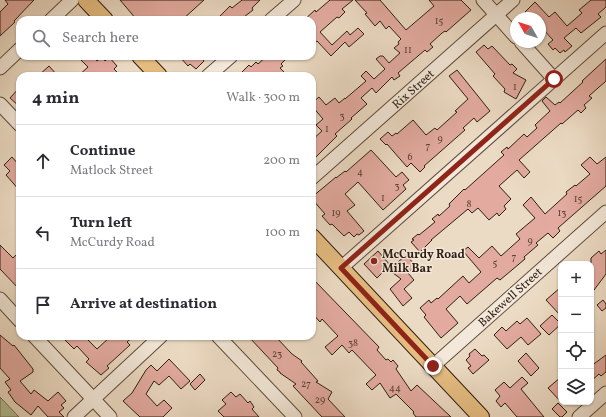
<!DOCTYPE html>
<html lang="en">
<head>
<meta charset="utf-8">
<style>
	:root { --surface:#fff; --page:#f2f2f3; --text:#2b2b33; --muted:#7c7c81; --line:#e1e1e2 }
	body { margin:0; font-family:Vollkorn,serif; background:var(--page); color:var(--text) }
	.controls { position:absolute; right:12px; bottom:12px; display:grid; overflow:hidden; border-radius:8px; box-shadow:0 1px 3px #0004 }
	.controls button { width:36px; height:36px; display:grid; place-items:center; padding:0; border:0; border-bottom:1px solid var(--line); background:var(--surface); color:var(--text); font:20px sans-serif }
	.compass { position:absolute; left:510px; top:12px; width:36px; height:36px; border-radius:50%; background:var(--surface); box-shadow:0 1px 3px #0004; rotate:309deg }
	.stop { position:absolute; width:12px; height:12px; margin:-9px; border:3px solid #8f2418; border-radius:50%; background:#fff }
	.stop.end { background:#8f2418; border-color:#fff; box-shadow:0 1px 4px #0008 }
	.list { margin:0; padding:0; list-style:none }
	h2 { display:flex; justify-content:space-between; align-items:center; height:52px; margin:0; padding:0 16px; font-size:17px }
	h2 small { font-size:13px; font-weight:400; color:var(--muted) }
	.list li { display:grid; grid-template-columns:26px 1fr auto; gap:12px; align-items:center; box-sizing:border-box; height:72px; padding:0 16px; border-top:1px solid var(--line) }
	.list b { display:block; font-size:15px; white-space:nowrap }
	.list p { margin:0; font-size:13px; white-space:nowrap; color:var(--muted) }
	.list em { font-size:13px; font-style:normal; color:var(--muted) }
	.icon { flex:none; width:22px; height:22px; fill:none; stroke:currentColor; stroke-width:2; stroke-linecap:round; stroke-linejoin:round }
	.map { position:relative; flex:none; width:606px; height:417px; overflow:hidden }
	.search { position:absolute; background:var(--surface); box-shadow:0 1px 3px #0004; left:16px; top:16px; width:300px; height:44px; display:flex; align-items:center; gap:10px; box-sizing:border-box; padding:0 14px; border-radius:12px; color:var(--muted); font-size:15px }
	.panel { position:absolute; background:var(--surface); box-shadow:0 1px 3px #0004; left:16px; top:72px; width:300px; height:268px; border-radius:12px }
	.map>svg:first-child { display:block }
	.green { fill:#b3c197; stroke:#707055 }
	.building { fill:#e3aba0; stroke:#2e1e13 }
	.lines { fill:none; stroke-linecap:round; stroke-linejoin:round }
	.minor-casing { stroke:#5e4d3f; stroke-width:15 }
	.major-casing { stroke:#2e1e13; stroke-width:18 }
	.minor { stroke:#f3e8d9; stroke-width:13 }
	.major { stroke:#e6be82; stroke-width:16 }
	.route { stroke:#8f2418; stroke-width:5 }
	.poi-dot { fill:#8f2418; stroke:#f3e8d9; stroke-width:1.5 }
	.labels { text-anchor:middle; stroke-width:3; stroke-linejoin:round; paint-order:stroke }
	.number-label { font-size:10px; fill:#5b4136 }
	.street-label { font-size:12px; fill:#2e1e13; stroke:#f3e8d9 }
	.poi-label { font-size:12px; font-weight:bold; fill:#2e1e13; stroke:#f3e8d9; text-anchor:start }
</style>
</head>
<body>
<div class="map">
<svg width="606" height="417" viewBox="0 0 606 417">
	<rect width="100%" height="100%" fill="#ecdbc4"/>
	<filter id="stains"><feTurbulence type="fractalNoise" baseFrequency=".005" numOctaves="4"/><feColorMatrix values="0 0 0 0 .2 0 0 0 0 .09 0 0 0 0 .02 0 0 0 .5 -.17"/></filter>
	<radialGradient id="worn" r=".72"><stop offset=".6" stop-color="#630" stop-opacity="0"/><stop offset="1" stop-color="#630" stop-opacity=".3"/></radialGradient>
	<path class="green" d="M0 397 19 417H0Z"/>
	<g class="building">
		<path d="M5 0H34L14 21 15 22 0 36V12L8 4Z"/>
		<path d="M120 0H204L182 20H137Z"/>
		<path d="M242 0H260L252 8 253 10 240 20H223L220 16 230 6 232 8Z"/>
		<path d="M330 0H353L342 9 345 12 339 18 337 17 320 32 332 45 347 31 350 35 358 28 364 34 349 47 345 42 331 56 317 41 312 45V20H304L315 10 316 12Z"/>
		<path d="M355 0H380L406 30 434 6 429 0H461L471 10 446 32 445 31 442 33 430 44 433 47 427 52 425 50 398 73 400 76 394 80 392 77 376 93 372 88 361 98 367 104 351 118 352 119 335 134 337 136 312 161V140L322 131 316 125 323 119 312 106V103L319 97 326 105 335 98 339 103 345 98V99L366 81 361 76 366 71 374 79 385 69 376 59 380 56H383L389 63 400 53 394 48 399 44 398 42 401 39 389 26 386 29 380 21 375 26 365 14 367 13Z"/>
		<path d="M591 0H606V7L598 14 601 17 581 33 576 28 564 38 572 46 565 52 564 50 560 53 555 48 553 50 548 44 553 40 540 26V18H530L525 12 535 2 549 17 555 12 567 26 582 13 579 10Z"/>
		<path d="M484 45 488 49 492 46 510 65 512 64 517 69 513 73 526 80 516 99 504 92 505 89 493 76 495 74 476 52Z"/>
		<path d="M77 56H93L97 61 102 57 105 61 109 57 117 66 114 69 121 76H78L88 67Z"/>
		<path d="M179 56H200L204 61 196 69 190 64 188 66Z"/>
		<path d="M267 56H289L281 64 283 66 280 68 288 76H246L242 72 249 65 251 67 256 62 258 64Z"/>
		<path d="M606 59V81L589 96 592 98 584 105 586 108 581 113 578 110 562 124 561 123 519 160 530 172 524 178 517 170 499 186 511 199 504 206 506 209 499 216 497 213 489 220 478 208 472 213 468 209 431 240H432L420 252 411 242 414 240 412 239 418 234 419 235 424 231 435 222 432 219 438 214 439 216 450 206 449 204 464 189 465 190 504 155 501 152 507 147 508 149 524 134 527 137 537 128 535 125 550 111 542 101 546 97 555 105 559 102 560 103 583 82 582 81Z"/>
		<path d="M49 66 58 76H38Z"/>
		<path d="M457 70 490 111 477 122 474 118 463 128 465 130 424 166 425 167 420 172 411 163 407 167 387 144 386 145 380 139 388 132 392 136 396 133 397 134 413 120 426 135 435 128 437 130 457 112 455 111 468 99 449 76Z"/>
		<path d="M20 87V107L10 98Z"/>
		<path d="M371 150 396 177 402 172 409 180 403 185 406 189 383 210 358 182 345 194 355 205 347 211 364 231 359 235 357 234 354 237 349 232 344 236 332 224 330 225 322 216 325 214 312 199V197L336 177V178L345 171 346 172Z"/>
		<path d="M12 157 20 166V191L6 175 10 171 4 165Z"/>
		<path d="M590 157 597 164 606 157V186L558 228 560 231 553 238 548 233 536 243 538 245 524 257 525 259 500 280 497 278 467 304 460 296 446 309 458 323 441 338 424 317 426 315 420 308 429 300 431 303 437 298 438 299 463 276 469 283 481 272 463 251 468 247 479 258 492 246 501 256 520 239 516 234 535 218 523 205 531 197 545 214 567 194 566 192 575 185 576 186 590 174 581 165Z"/>
		<path d="M0 245 13 258 16 255 20 259V290L0 269Z"/>
		<path d="M606 250V274L591 294V258L599 251 601 254Z"/>
		<path d="M378 251 390 265 377 278 364 264Z"/>
		<path d="M406 255 416 266 408 273 414 280 404 289 412 298 403 306 390 289 401 279 389 270Z"/>
		<path d="M312 278 379 347 377 350 386 360 388 359 391 362 393 360 398 366 396 369 411 391 417 385 451 417H416L413 413 414 412 396 394 390 398 380 383 372 390 366 384 376 375 352 350 349 353 342 345 332 355 325 347 338 336 322 319 320 322 312 313Z"/>
		<path d="M561 287V316L546 300Z"/>
		<path d="M603 300 606 304V308L602 311 597 305Z"/>
		<path d="M552 315 561 324 549 335 540 326Z"/>
		<path d="M527 318 541 334 528 345 521 337 507 349 494 335 502 327 506 331 517 321 520 324Z"/>
		<path d="M0 335 13 346 14 345 33 369V372L20 381 31 394 34 390 48 401 58 392 66 401 61 405 64 408 59 412 64 417H48L38 406 31 415 15 402 8 392 11 390 5 382 10 379 0 368Z"/>
		<path d="M61 336H84L97 349 111 336H134L127 342 130 345 107 366 109 368 101 375 86 362 89 359 77 346 74 349Z"/>
		<path d="M248 336H275L292 354 302 361 301 362 318 381 316 382 332 392 328 399 345 417H322L293 386 296 384 280 373V372L277 370 278 368Z"/>
		<path d="M475 349 482 356 484 355 489 360 473 374 468 368 471 366 466 360 470 356 469 354Z"/>
		<path d="M526 353 539 368 531 376 518 361Z"/>
		<path d="M606 355V372L601 376 599 374 591 381V366Z"/>
		<path d="M169 359 190 381 181 389 169 376 159 385 154 381 146 394 157 406 164 400 172 408 163 417H140L123 401 132 393 146 370 151 365 157 371Z"/>
		<path d="M200 374 205 380 195 390 190 384Z"/>
		<path d="M522 377 528 383 521 389 544 417H517L505 403 501 407 496 401 500 396 495 390 504 382 510 388Z"/>
		<path d="M561 377V402L548 388Z"/>
		<path d="M231 392 236 397 240 394 248 403 250 401 254 407 252 409 259 417H224L218 411 226 404 222 400Z"/>
		<path d="M558 403 567 412 562 417H560L552 409Z"/>
	</g>
	<g class="lines">
		<defs>
			<g id="minor">
				<path d="M483 0 516 37"/>
				<path d="M51 20 72 0"/>
				<path d="M271 20 294 0"/>
				<path d="M521 42 554 79"/>
				<path d="M0 68 20 49"/>
				<path d="M208 76 231 56"/>
				<path d="M0 104 20 125"/>
				<path d="M312 178 513 0"/>
				<path d="M341 268 606 33"/>
				<path d="M0 299 20 321"/>
				<path d="M34 336 110 417"/>
				<path d="M218 336 295 417"/>
				<path d="M433 366 606 212"/>
				<path d="M74 417 161 336"/>
				<path d="M579 417 606 393"/>
			</g>
			<g id="major">
				<path d="M86 0 105 20"/>
				<path d="M140 56 159 76"/>
				<path d="M312 237 481 417"/>
			</g>
		</defs>
		<use href="#minor" class="minor-casing"/>
		<use href="#major" class="major-casing"/>
		<use href="#minor" class="minor"/>
		<use href="#major" class="major"/>
	</g>
	<g class="lines">
		<path class="route" d="M433 366 341 268 554 79"/>
	</g>
	<circle class="poi-dot" cx="374" cy="261" r="4"/>
	<g class="labels">
		<g class="number-label">
			<text x="439" y="24">15</text>
			<text x="408" y="53">11</text>
			<text x="515" y="90">1</text>
			<text x="342" y="119">3</text>
			<text x="327" y="132">1</text>
			<text x="440" y="142">9</text>
			<text x="428" y="149">7</text>
			<text x="410" y="160">6</text>
			<text x="360" y="175">4</text>
			<text x="397" y="189">3</text>
			<text x="383" y="201">1</text>
			<text x="578" y="202">15</text>
			<text x="469" y="207">8</text>
			<text x="336" y="216">19</text>
			<text x="562" y="216">13</text>
			<text x="530" y="244">9</text>
			<text x="514" y="260">7</text>
			<text x="495" y="266">5</text>
			<text x="353" y="346">38</text>
			<text x="277" y="357">23</text>
			<text x="306" y="387">27</text>
			<text x="395" y="391">44</text>
			<text x="320" y="403">29</text>
		</g>
		<g class="street-label">
			<text transform="translate(413 89) rotate(-42)" y="4">Rix Street</text>
			<text transform="translate(510 297) rotate(-42)" y="4">Bakewell Street</text>
		</g>
		<g class="poi-label">
			<text x="382" y="258">McCurdy Road<tspan x="382" dy="14">Milk Bar</tspan></text>
		</g>
	</g>
	<rect width="100%" height="100%" filter="url(#stains)"/>
	<rect width="100%" height="100%" fill="url(#worn)"/>
</svg>
<div class="controls">
<button>+</button>
<button>−</button>
<button><svg class="icon" aria-label="locate" viewBox="0 0 24 24"><circle cx="12" cy="12" r="6"/><path d="M12 2v4M12 18v4M2 12h4M18 12h4"/></svg></button>
<button><svg class="icon" aria-label="layers" viewBox="0 0 24 24"><path d="M12 4l9 5-9 5-9-5zM3 14l9 5 9-5"/></svg></button>
</div>
<svg class="compass" viewBox="-18 -18 36 36"><path d="M0-13l5 13h-10z" fill="#e53935"/><path d="M0 13l5-13h-10z" fill="#7c7c81"/></svg>
<div class="stop" style="left:554px;top:79px"></div>
<div class="stop end" style="left:433px;top:366px"></div>
<div class="search"><svg class="icon" aria-label="search" viewBox="0 0 24 24"><circle cx="10" cy="10" r="6"/><path d="M15 15l6 6"/></svg>Search here</div>
<section class="panel">
<h2>4 min<small>Walk · 300 m</small></h2>
<ul class="list">
<li><svg class="icon" aria-label="ahead" viewBox="0 0 24 24"><path d="M12 20V5M6 11l6-6 6 6"/></svg><div><b>Continue</b><p>Matlock Street</p></div><em>200 m</em></li>
<li><svg class="icon" aria-label="left" viewBox="0 0 24 24"><path d="M17 20v-9H6M10 6l-5 5 5 5"/></svg><div><b>Turn left</b><p>McCurdy Road</p></div><em>100 m</em></li>
<li><svg class="icon" aria-label="arrive" viewBox="0 0 24 24"><path d="M6 21V4h12l-3 4 3 4H6"/></svg><div><b>Arrive at destination</b></div></li>
</ul>
</section>
</div>
</body>
</html>
